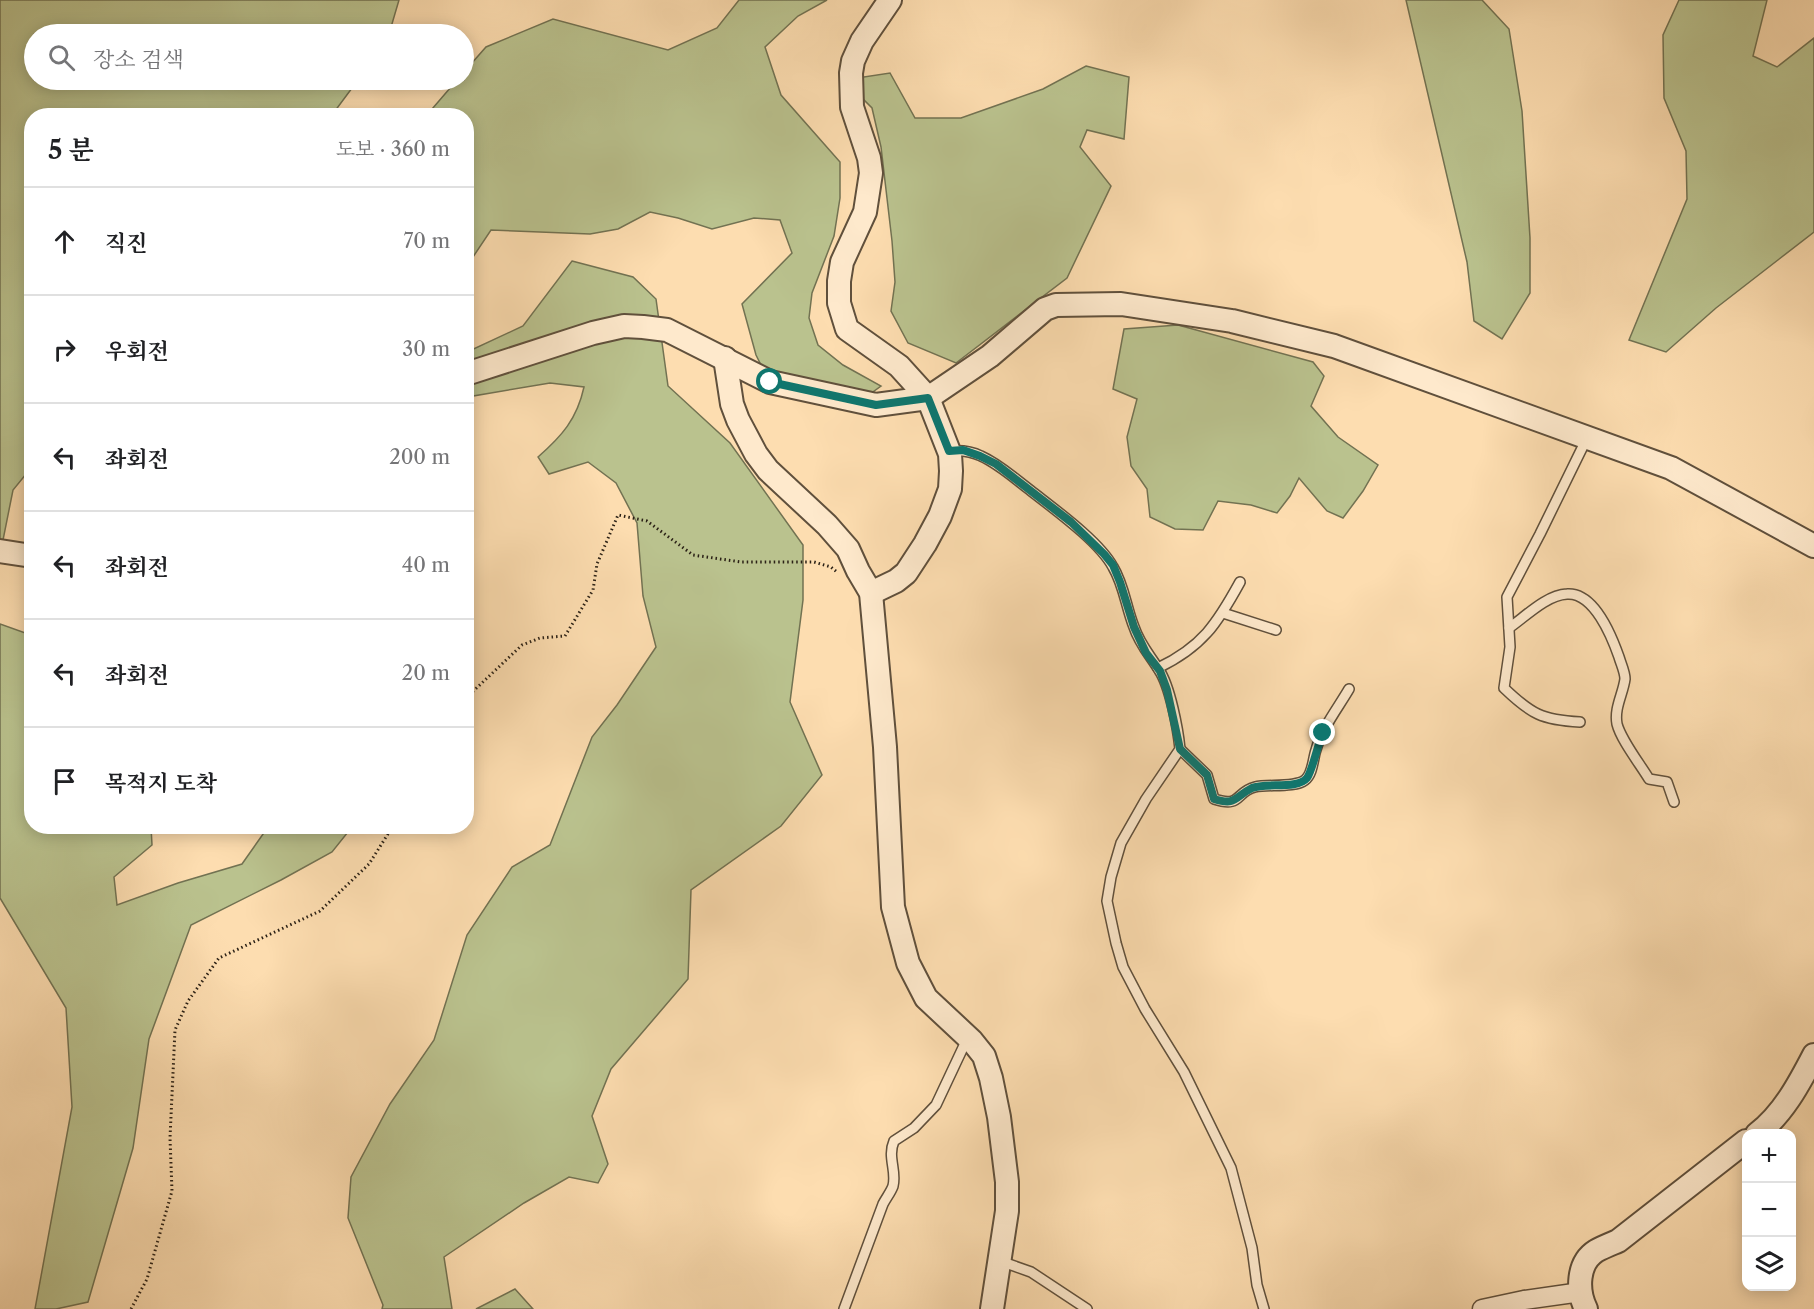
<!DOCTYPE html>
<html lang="ko">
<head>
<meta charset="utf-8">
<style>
	:root { --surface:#fff; --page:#f2f2f2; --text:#202124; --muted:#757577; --line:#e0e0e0 }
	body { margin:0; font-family:"Libre Caslon Text","Noto Serif KR",serif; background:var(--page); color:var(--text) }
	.controls { position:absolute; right:18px; bottom:18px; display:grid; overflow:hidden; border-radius:12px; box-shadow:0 3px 15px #0003 }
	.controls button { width:54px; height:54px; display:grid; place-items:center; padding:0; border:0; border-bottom:2px solid var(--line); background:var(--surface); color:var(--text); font:30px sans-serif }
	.stop { position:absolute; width:18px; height:18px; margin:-14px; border:4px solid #0f766e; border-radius:50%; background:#fff }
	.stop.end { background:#0f766e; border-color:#fff; box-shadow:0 2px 6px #0008 }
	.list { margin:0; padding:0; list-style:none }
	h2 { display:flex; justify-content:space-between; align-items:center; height:78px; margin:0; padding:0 24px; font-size:26px }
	h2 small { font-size:20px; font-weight:400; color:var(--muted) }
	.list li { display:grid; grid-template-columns:39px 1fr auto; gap:18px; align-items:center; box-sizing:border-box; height:108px; padding:0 24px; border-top:2px solid var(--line) }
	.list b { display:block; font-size:22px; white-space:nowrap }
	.list em { font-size:20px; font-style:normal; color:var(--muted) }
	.icon { flex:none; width:33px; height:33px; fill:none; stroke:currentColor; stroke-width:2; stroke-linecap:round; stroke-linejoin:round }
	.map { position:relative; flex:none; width:1814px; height:1309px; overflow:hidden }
	.search { position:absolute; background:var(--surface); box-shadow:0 3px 15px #0003; left:24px; top:24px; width:450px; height:66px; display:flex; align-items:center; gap:15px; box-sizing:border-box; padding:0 21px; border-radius:33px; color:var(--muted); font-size:22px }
	.panel { position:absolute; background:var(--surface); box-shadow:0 3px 15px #0003; left:24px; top:108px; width:450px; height:726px; border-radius:24px }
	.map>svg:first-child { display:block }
	.green { fill:#bac28e; stroke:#727252; stroke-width:1.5 }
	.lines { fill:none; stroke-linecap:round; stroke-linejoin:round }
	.service-casing { stroke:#60503c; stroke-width:12 }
	.minor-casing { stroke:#60503c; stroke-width:21 }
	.tertiary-casing { stroke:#60503c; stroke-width:26 }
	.path { stroke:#2b2116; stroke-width:3; stroke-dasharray:1.5 3; stroke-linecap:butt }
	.service { stroke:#fee9cc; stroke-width:9 }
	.minor { stroke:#fee9cc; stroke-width:18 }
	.tertiary { stroke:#fee9cc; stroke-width:22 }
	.route { stroke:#0f766e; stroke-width:8 }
</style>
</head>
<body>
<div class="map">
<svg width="1814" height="1309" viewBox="0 0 1814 1309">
	<rect width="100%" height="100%" fill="#fdddb0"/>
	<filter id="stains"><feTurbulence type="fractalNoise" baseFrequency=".00333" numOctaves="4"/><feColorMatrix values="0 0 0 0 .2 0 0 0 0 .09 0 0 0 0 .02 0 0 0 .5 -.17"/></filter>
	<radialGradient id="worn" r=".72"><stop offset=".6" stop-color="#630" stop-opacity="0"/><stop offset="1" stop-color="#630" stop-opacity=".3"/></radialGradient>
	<g class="green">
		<path d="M0 0H399L389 34H34V80H358L332 115 32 116 31 468 13 490 0 555Z"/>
		<path d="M739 0H827L798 16 765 47 781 95 840 162V198L834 236 812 293 809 318 818 345 843 365 881 386 870 394 763 369 756 355 742 304 792 253 780 220 754 218 712 229 678 218 650 212 618 229 590 234 491 230 467 266 466 116H426L457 80H464V72L486 47 553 19 668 50 717 28Z"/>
		<path d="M1406 0H1482L1509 29 1522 111 1530 238V293L1502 339 1474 321 1467 262Z"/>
		<path d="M1679 0H1767L1753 56 1777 67 1814 38V232L1716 308 1666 352 1629 340 1687 199 1686 151 1664 98 1663 35Z"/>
		<path d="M1086 66 1129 77 1124 139 1087 130 1080 147 1111 186 1067 278 956 363 908 343 891 311 895 282 892 241 881 147 872 108 844 80 890 73 915 118H961L1043 89Z"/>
		<path d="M572 261 633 277 656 299 668 386 730 443 803 545V600L790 702 822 775 781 826 691 890 688 979 611 1069 592 1116 608 1164 598 1183 569 1177 524 1203 444 1257 452 1309H382L383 1305 348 1218 351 1177 390 1104 434 1040 467 935 512 867 550 845 592 737 617 705 656 647 643 596 637 523 616 483 588 462 549 474 538 457C562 436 577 419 584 387L550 383 467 397V352L523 326Z"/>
		<path d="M1178 325 1313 362 1324 376 1311 406 1338 437 1378 465 1363 491 1343 518 1327 511 1299 478 1290 496 1277 513 1251 505 1218 501 1203 530 1175 529 1150 517 1147 489 1131 466 1127 437 1137 399 1113 389 1124 329Z"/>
		<path d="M0 624 31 635 32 826 151 827 152 845 114 877 117 905 178 883 242 864 268 827H352L332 852 281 880 191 925 149 1039 133 1148 88 1302 56 1309H35L72 1107 66 1008 0 898Z"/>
		<path d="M515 1289 533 1309H476Z"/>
	</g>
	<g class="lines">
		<defs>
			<g id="service">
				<path d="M950 451C961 450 971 451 981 456 999 464 1014 478 1030 490 1054 509 1099 541 1113 567 1124 585 1126 607 1134 627 1140 645 1150 655 1159 670 1170 686 1178 729 1180 749L1146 799 1121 843 1111 877 1107 901 1116 943 1123 967 1145 1009 1184 1072 1231 1168 1252 1248 1257 1285 1264 1309"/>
				<path d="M1223 613 1276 630"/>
				<path d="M1509 628C1525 617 1546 595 1567 594 1594 592 1612 637 1619 657 1621 664 1625 672 1625 679 1623 694 1614 708 1617 724 1621 740 1640 764 1649 779L1667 782 1674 802"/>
				<path d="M1158 668C1202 647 1217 624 1240 582"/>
				<path d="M1580 722C1542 720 1531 714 1504 688L1510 647 1507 597 1540 534 1587 438"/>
				<path d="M1180 749 1207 775 1214 799C1242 808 1235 792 1255 787 1268 784 1295 788 1305 780 1313 774 1313 758 1316 750 1322 728 1338 708 1349 689"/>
				<path d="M1000 1261 1031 1272 1087 1309"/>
				<path d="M844 1309 883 1204C886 1198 891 1192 893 1186 897 1171 887 1157 894 1141L914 1128 936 1105 968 1037"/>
			</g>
			<path id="minor" d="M1482 1309 1524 1300 1581 1292"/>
			<g id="tertiary">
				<path d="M725 358 732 404 738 420 756 454 768 470 827 525 848 549 858 571 871 593 885 747 893 907 908 963 926 998 972 1041 984 1056 991 1078 999 1117 1007 1182V1211L992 1309"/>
				<path d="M466 374 593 333 624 326 643 327 667 330 770 382 876 405 928 398 990 356 1045 309 1056 305 1121 304 1232 321 1334 346 1671 468 1814 546"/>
				<path d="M0 551 32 556"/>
				<path d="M871 593 896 581 906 573 925 544 940 516 950 489 951 471 950 454 928 398 899 366 847 329 839 303V281L842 262 865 212 871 173 869 158 852 107 851 73 853 61 862 41 890 0"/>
				<path d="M1757 1134C1783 1114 1799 1084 1814 1055"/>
				<path d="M1586 1309C1577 1291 1577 1263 1596 1251 1603 1247 1611 1244 1618 1241L1746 1141"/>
			</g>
		</defs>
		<use href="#service" class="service-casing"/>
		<use href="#minor" class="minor-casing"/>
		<use href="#tertiary" class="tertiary-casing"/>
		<g class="path">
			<path d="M466 698 522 645 540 638 565 636 593 590 597 564 618 515 647 521 693 555 741 562H814L831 567 838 573"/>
			<path d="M131 1309 147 1279 172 1191 170 1138 175 1030 188 1001 219 958 320 911 369 864 393 826"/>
		</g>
		<use href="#service" class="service"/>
		<use href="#minor" class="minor"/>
		<use href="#tertiary" class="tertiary"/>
	</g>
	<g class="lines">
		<path class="route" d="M770 382 876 405 928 398 949 451 963 450 980 456 996 464 1071 522 1104 554 1113 565 1120 582 1134 627 1146 653 1160 671 1167 690 1180 749 1207 775 1214 799C1237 806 1234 797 1252 788 1266 782 1297 790 1307 778 1312 772 1318 743 1323 733"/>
	</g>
	<rect width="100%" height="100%" filter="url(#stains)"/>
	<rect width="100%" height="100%" fill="url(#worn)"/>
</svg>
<div class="controls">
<button>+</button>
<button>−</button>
<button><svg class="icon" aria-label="layers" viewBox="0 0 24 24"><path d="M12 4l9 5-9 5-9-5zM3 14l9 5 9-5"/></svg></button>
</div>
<div class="stop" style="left:770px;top:382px"></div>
<div class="stop end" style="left:1323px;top:733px"></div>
<div class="search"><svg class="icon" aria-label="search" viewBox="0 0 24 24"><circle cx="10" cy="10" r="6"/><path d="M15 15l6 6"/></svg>장소 검색</div>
<section class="panel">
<h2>5 분<small>도보 · 360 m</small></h2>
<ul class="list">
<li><svg class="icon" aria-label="ahead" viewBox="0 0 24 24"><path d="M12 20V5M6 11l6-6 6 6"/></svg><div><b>직진</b></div><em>70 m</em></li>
<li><svg class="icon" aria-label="right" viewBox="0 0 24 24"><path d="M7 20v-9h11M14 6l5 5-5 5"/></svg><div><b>우회전</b></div><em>30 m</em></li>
<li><svg class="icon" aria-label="left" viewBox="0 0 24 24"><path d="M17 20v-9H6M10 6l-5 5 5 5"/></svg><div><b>좌회전</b></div><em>200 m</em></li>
<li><svg class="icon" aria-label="left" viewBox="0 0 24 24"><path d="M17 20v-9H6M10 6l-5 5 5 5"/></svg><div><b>좌회전</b></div><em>40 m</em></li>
<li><svg class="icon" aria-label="left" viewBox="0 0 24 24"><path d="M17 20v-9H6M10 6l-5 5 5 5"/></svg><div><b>좌회전</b></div><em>20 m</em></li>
<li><svg class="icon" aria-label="arrive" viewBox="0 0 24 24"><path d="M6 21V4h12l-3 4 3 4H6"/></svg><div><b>목적지 도착</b></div></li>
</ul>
</section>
</div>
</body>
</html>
